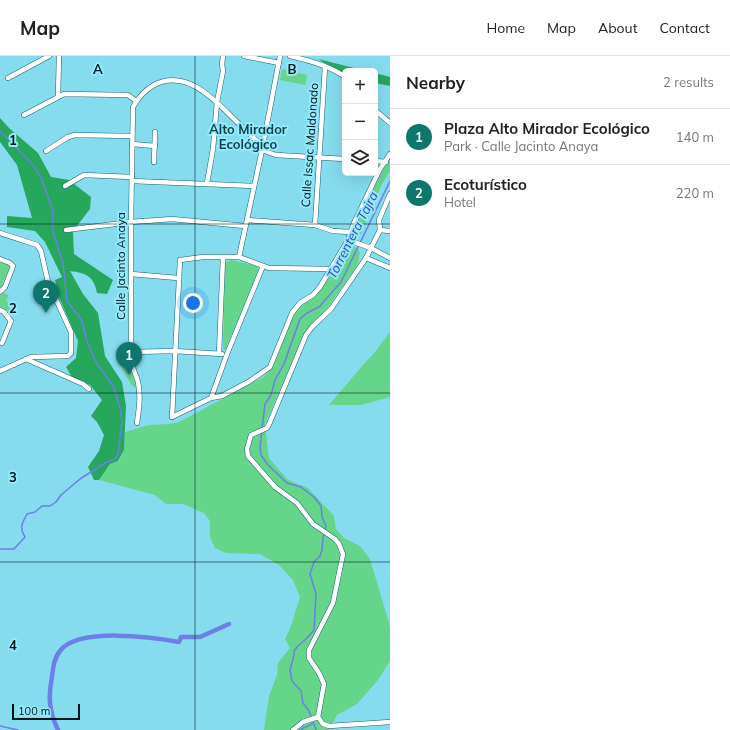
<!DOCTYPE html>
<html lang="en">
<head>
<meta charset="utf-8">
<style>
	:root { --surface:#fff; --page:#f6f6f6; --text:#222; --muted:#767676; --line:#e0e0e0; --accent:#0f766e }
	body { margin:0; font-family:Mulish,sans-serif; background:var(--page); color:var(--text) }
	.controls { position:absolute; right:12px; top:12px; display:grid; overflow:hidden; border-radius:6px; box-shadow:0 4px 16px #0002 }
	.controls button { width:36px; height:36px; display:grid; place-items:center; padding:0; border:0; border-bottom:1px solid var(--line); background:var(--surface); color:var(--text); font:20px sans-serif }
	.scale { position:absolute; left:12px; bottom:10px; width:68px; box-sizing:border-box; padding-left:4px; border:2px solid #001318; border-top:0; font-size:11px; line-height:14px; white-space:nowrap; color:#001318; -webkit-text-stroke:3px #92eafc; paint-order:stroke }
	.you { position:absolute; left:193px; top:247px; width:14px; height:14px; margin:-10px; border:3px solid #fff; border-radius:50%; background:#1a73e8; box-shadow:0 0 0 6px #1a73e833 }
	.badge { display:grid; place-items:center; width:26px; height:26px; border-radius:50%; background:var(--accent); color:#fff; font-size:13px; font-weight:700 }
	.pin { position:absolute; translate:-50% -33px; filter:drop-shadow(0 1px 2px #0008) }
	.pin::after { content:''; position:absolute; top:21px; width:14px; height:12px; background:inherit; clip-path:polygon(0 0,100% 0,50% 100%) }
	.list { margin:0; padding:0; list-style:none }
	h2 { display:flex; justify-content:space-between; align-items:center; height:52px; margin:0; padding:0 16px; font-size:17px }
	h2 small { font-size:13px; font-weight:400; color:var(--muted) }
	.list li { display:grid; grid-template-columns:26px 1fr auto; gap:12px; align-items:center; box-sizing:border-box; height:56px; padding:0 16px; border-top:1px solid var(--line) }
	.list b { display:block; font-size:15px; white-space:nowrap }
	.list p { margin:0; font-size:13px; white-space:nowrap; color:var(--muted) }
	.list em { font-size:13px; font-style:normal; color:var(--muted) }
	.icon { flex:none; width:22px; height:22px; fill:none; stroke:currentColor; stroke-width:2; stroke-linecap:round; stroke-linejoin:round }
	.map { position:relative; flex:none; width:390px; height:674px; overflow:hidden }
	header { display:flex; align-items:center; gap:24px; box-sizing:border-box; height:56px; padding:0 20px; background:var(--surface); border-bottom:1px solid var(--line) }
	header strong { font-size:19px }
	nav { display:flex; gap:22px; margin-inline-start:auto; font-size:14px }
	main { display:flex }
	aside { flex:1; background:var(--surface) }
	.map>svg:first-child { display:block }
	.green { fill:#65d58a }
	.forest { fill:#26a75c }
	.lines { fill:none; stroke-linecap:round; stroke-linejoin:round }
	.stream { stroke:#6b80e7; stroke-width:1.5 }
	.canal { stroke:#6b80e7; stroke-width:4.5 }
	.minor-casing { stroke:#19606d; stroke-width:5.5 }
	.minor { stroke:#fff; stroke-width:4.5 }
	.grid { fill:none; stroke:#001318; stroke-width:1; stroke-opacity:0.55 }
	.labels { text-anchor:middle; stroke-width:4; stroke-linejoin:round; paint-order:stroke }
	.street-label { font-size:12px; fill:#001318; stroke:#92eafc }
	.neighbourhood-label { font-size:13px; font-weight:bold; fill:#0d3f48; stroke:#92eafc }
	.water-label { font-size:13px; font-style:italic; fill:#3641b8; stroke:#92eafc }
	.grid-label { font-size:13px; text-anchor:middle; font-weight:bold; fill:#001318; stroke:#92eafc; stroke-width:4; stroke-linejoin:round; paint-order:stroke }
</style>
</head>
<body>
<header>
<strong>Map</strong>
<nav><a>Home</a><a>Map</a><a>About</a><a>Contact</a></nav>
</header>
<main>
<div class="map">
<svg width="390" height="674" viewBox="0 0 390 674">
	<rect width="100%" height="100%" fill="#85dcee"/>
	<g class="green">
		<path d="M282 13 307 19 305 29 280 24Z"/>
		<path d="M390 105V115L382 128 361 178 353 175 354 172 383 114Z"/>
		<path d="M348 189 355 191 360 196 358 208 329 250 306 274 265 368 269 402 288 424 308 432 334 460 336 473 344 482 360 490 370 503 389 567 390 576V605L378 624 357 648 337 659 329 674H264L269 640 277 619 278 607 290 592 285 583 291 570 300 541 293 524 279 509 260 498 226 497 215 492 210 481V465L204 457 183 448H166L155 439 99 424 110 408 119 405 124 394 125 376 149 369 169 368 179 366 262 322C279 308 281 288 289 268 297 248 309 248 321 233 326 228 328 220 332 214 337 205 342 197 348 189Z"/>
		<path d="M231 204 257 210 258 215 225 294 223 293 225 207Z"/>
		<path d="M0 206 8 208 10 211 0 233Z"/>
		<path d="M3 237 9 239 6 245 12 248 9 255 0 250V240Z"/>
		<path d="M390 276V341L361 349H329L363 309 375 296Z"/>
		<path d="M127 294 129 295C126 307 133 320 137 332H135C126 324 126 315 118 307V303L123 295Z"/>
	</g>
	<g class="forest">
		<path d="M318 3 366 15H345V19Z"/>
		<path d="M375 17 390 21V30L375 27Z"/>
		<path d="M0 62 9 72 38 97 51 121 69 124 91 141 90 153 73 175 74 198 113 224 107 238 97 237C94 221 87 217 70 215L83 238 98 257 105 300 122 326 126 350 124 394 118 405 110 408 99 424H94L88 411 99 395 104 379 97 366 91 360 102 344 90 329 73 323 66 311 76 302 78 285 59 241 55 224 62 221 45 186 35 175 7 171V160L32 162 17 109 0 86Z"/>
	</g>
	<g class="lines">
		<g class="stream">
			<path d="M0 75 35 111 42 124 53 155V176L63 207 67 245 82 265 87 285 95 304 114 332 120 352 122 365 118 399 115 403 105 407 80 423 61 439 56 446 50 450H42L35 456 27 458C22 467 19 472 25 481L14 493H0"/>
			<path d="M0 670 18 674"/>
			<path d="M300 674 312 668"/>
			<path d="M316 674 309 655 303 647 301 635 292 625 290 614 294 599V595L298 590 307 582 314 574 316 538 310 518 314 506 320 500 322 494 323 482 326 470 322 461 321 450 315 442 301 431 287 427 268 409 261 399 260 391 265 348 271 339 275 324 284 308 300 263 307 257 319 251 341 226 390 125"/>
		</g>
		<path class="canal" d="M58 674C49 655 48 641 52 621 53 612 54 602 60 595 78 571 153 581 179 586L181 581H200L229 568"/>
		<defs>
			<g id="minor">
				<path d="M244 0 279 7"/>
				<path d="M290 0C308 4 331 10 345 21"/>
				<path d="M8 22 49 0"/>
				<path d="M58 40 59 0"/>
				<path d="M375 54 390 67"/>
				<path d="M24 59 64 38 128 39 136 45"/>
				<path d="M132 88 155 90"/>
				<path d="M262 94 276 99 345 103"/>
				<path d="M46 95 68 81 75 79 132 80"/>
				<path d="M375 105 386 106"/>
				<path d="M154 106 155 76"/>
				<path d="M132 125 254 130"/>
				<path d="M207 127 213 93 217 46 223 15 222 8 223 0"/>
				<path d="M65 130 84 119 132 121"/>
				<path d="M390 138 379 164 380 174 366 202 331 253 312 271 306 279 270 366 267 372 251 379 247 393 248 400 275 431 297 447 313 468 335 483 339 488 343 498 333 547 309 594V602L319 617 324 628 318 661 323 668 329 670 390 666"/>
				<path d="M247 164 315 169 333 175 350 176"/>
				<path d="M315 169 325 11"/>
				<path d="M66 174 131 166 172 163 245 170"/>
				<path d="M380 174 390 175"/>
				<path d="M0 177 37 189 41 195 48 226 71 276V297L68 300 31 301 0 315"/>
				<path d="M348 184 371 192 390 202"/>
				<path d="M239 201 262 94 280 0"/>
				<path d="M366 202 390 212"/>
				<path d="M0 203 10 207 13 210 5 231 0 236"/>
				<path d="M131 218 178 222"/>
				<path d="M0 254 4 256 11 265 2 287"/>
				<path d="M131 296 174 295 222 298"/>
				<path d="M219 297 223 202"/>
				<path d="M26 303 83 328 89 333"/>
				<path d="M211 342 227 298 263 210"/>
				<path d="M172 361 211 342 222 340 250 325 270 311 292 257 300 247 313 239 320 231 348 184 354 167 380 113 390 98"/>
				<path d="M172 361 180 204 203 201H239L269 212 330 213"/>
				<path d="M137 367C139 353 141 340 138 326 135 315 129 307 131 296V166L133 51C138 42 145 34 154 29 185 13 212 41 232 61 242 71 253 81 263 91"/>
				<path d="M293 674 303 666 318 661"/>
			</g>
		</defs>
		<use href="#minor" class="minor-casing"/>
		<use href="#minor" class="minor"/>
	</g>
	<path class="grid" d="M195 0V674M0 168H390M0 337H390M0 506H390"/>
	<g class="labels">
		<g class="street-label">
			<text transform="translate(310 89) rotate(-86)" y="4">Calle Issac Maldonado</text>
			<text transform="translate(121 210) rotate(-90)" y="4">Calle Jacinto Anaya</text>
		</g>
		<g class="neighbourhood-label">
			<text x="248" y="78">Alto Mirador<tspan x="248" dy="15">Ecológico</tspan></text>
		</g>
		<g class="water-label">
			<text transform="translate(352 179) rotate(-63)" y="5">Torrentera Tajra</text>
		</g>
	</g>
	<g class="grid-label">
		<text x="98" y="18">A</text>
		<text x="292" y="18">B</text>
		<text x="13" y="89">1</text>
		<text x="13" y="257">2</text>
		<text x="13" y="426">3</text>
		<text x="13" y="594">4</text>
	</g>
</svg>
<div class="controls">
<button>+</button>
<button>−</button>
<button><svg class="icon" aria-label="layers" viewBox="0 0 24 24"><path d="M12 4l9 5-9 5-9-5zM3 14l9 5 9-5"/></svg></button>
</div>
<div class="scale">100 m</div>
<div class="you"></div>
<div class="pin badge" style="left:129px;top:319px">1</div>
<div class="pin badge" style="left:46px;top:257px">2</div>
</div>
<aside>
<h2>Nearby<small>2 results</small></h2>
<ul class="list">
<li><span class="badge">1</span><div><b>Plaza Alto Mirador Ecológico</b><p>Park · Calle Jacinto Anaya</p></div><em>140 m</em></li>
<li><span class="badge">2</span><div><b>Ecoturístico</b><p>Hotel</p></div><em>220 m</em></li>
</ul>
</aside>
</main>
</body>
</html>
